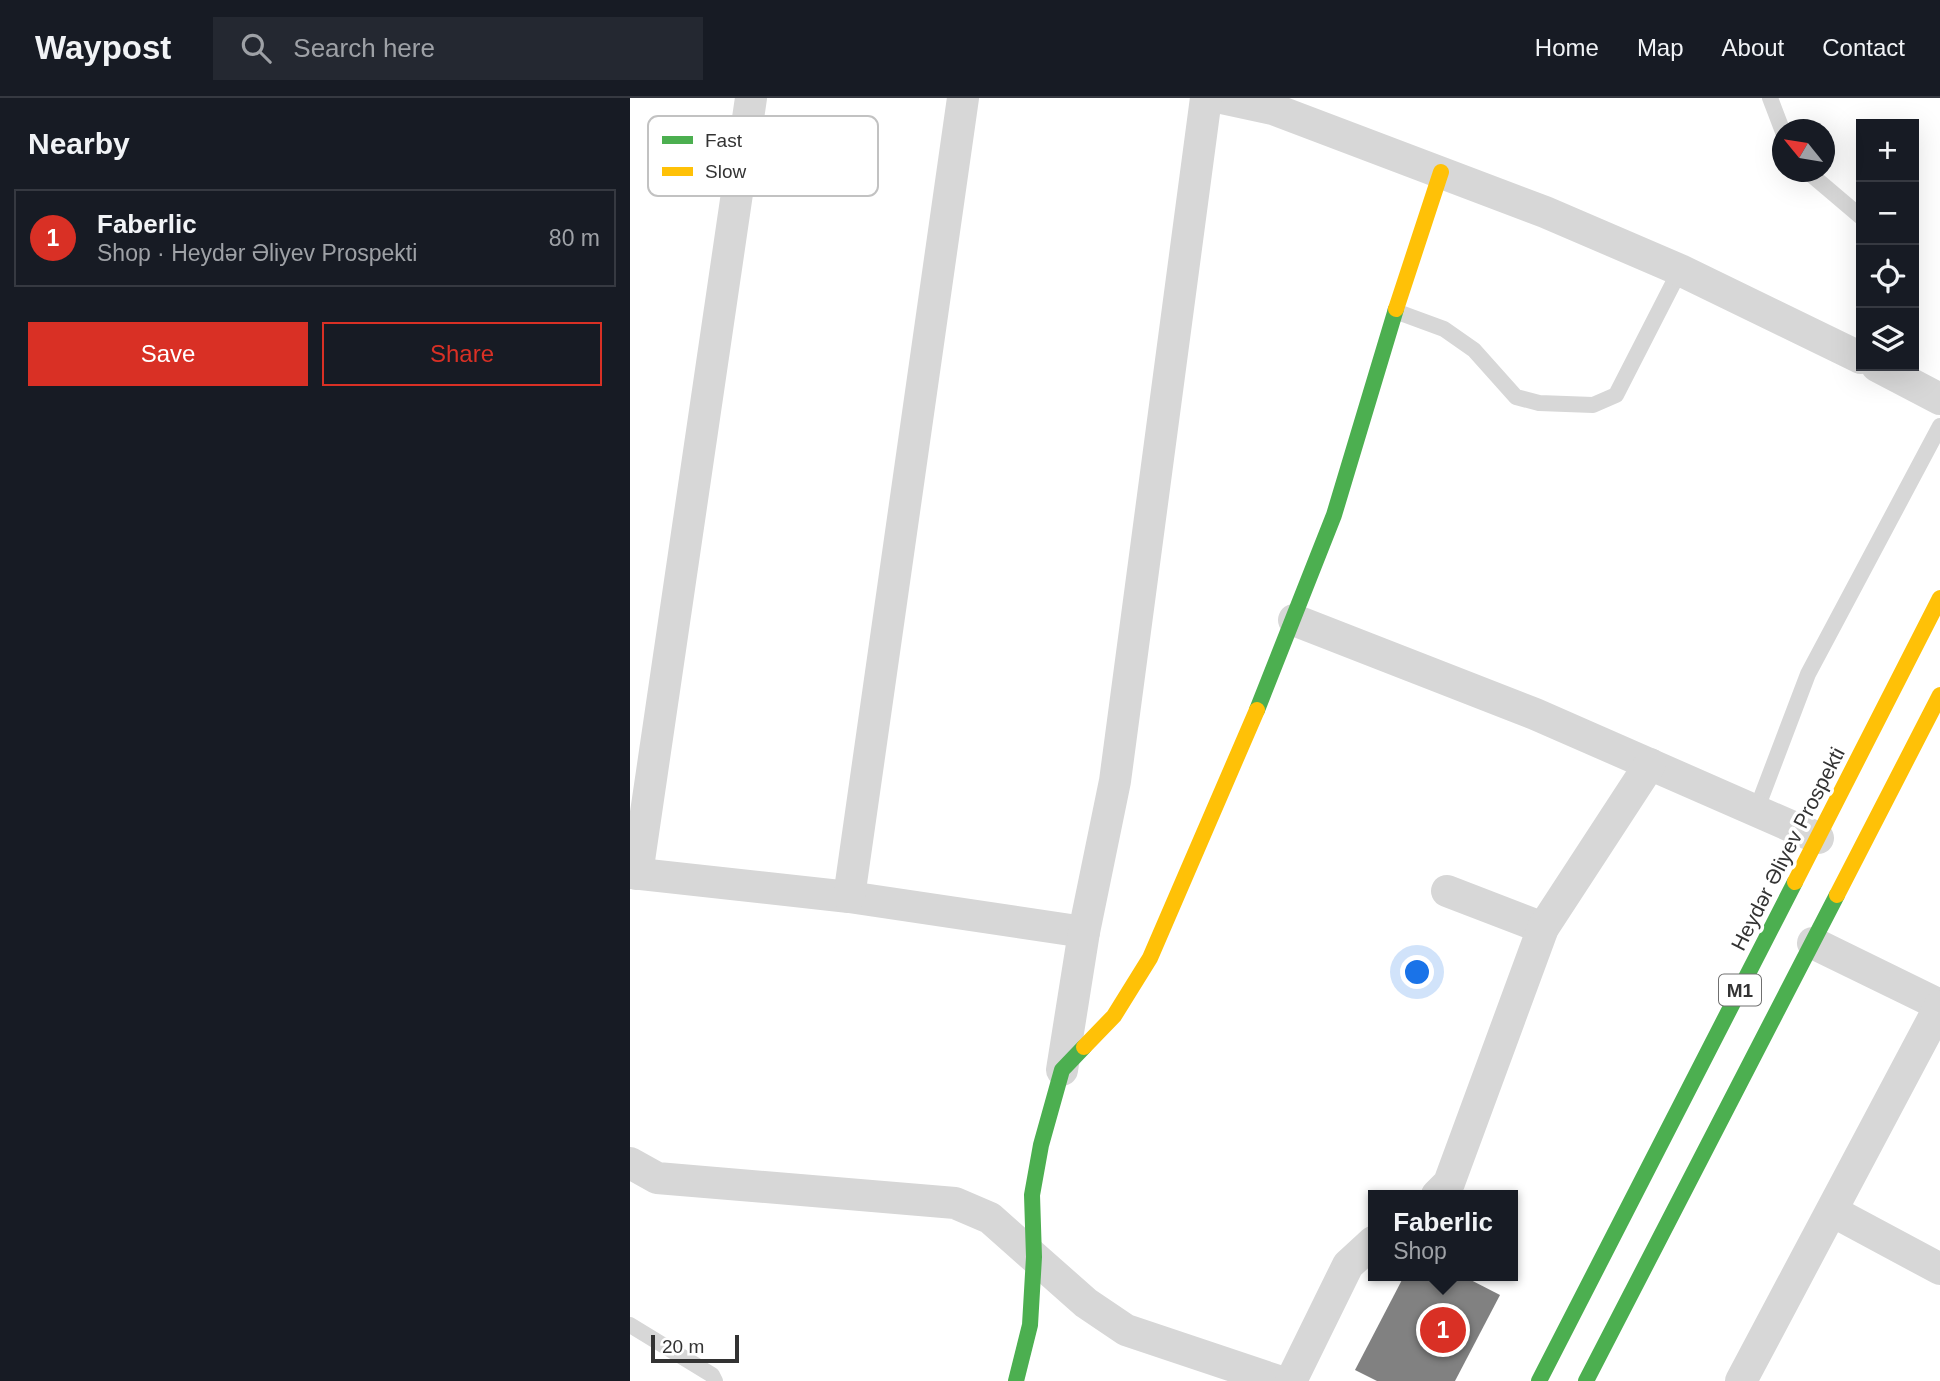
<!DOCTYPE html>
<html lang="en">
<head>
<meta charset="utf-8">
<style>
	:root { --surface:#171b24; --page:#242831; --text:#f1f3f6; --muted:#9ea1a6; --line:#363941; --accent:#d93025 }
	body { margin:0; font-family:Arial,sans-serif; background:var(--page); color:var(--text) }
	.controls { position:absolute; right:21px; top:21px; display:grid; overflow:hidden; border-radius:0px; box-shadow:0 7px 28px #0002 }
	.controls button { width:63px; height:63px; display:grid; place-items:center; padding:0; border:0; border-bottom:2px solid var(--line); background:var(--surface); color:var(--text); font:35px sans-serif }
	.compass { position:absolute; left:1142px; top:21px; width:63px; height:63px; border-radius:50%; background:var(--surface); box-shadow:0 7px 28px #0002; rotate:300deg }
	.scale { position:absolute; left:21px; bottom:18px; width:88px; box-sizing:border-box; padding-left:7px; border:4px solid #333; border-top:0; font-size:19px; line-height:24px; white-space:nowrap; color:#333; -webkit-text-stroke:5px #fff; paint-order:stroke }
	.you { position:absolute; left:788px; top:875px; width:24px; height:24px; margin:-18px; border:5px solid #fff; border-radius:50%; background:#1a73e8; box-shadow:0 0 0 10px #1a73e833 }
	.badge { display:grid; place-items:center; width:46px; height:46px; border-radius:50%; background:var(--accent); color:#fff; font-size:23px; font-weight:700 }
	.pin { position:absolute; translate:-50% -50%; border:4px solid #fff; box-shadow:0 2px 7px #0006 }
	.popup { position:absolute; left:738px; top:1092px; width:150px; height:91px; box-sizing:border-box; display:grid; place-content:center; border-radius:0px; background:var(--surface); filter:drop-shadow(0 2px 5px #0005); font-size:23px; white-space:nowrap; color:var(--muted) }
	.popup b { font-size:26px; color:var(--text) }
	.popup::after { content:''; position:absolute; left:50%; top:100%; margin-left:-14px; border:14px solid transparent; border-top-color:var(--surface) }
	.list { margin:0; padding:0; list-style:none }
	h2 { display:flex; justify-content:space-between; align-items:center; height:91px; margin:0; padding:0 28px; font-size:30px }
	h2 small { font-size:23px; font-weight:400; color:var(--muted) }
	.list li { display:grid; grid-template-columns:46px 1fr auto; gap:21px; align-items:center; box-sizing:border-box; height:98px; margin:0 14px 14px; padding:0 14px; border:2px solid var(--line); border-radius:0px }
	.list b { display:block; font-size:26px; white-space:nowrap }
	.list p { margin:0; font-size:23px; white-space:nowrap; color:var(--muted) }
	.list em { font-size:23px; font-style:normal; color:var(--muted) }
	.actions { display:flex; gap:14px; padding:21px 28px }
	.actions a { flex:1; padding:16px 0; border:2px solid var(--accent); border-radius:0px; text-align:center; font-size:24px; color:var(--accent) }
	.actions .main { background:var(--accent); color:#fff }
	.icon { flex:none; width:38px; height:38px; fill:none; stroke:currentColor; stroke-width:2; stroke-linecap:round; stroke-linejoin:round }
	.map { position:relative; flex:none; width:1310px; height:1283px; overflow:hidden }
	header { display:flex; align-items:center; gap:42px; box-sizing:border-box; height:98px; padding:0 35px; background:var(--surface); border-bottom:2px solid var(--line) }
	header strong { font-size:33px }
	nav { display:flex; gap:38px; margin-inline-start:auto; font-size:24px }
	.search { width:490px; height:63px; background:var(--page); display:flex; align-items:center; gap:18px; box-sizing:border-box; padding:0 24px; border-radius:0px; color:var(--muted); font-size:26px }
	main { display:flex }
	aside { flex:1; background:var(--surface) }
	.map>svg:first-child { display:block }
	.building { fill:#818181 }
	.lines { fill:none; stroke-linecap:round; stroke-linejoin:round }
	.lane { stroke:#d7d7d7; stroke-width:16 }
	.street { stroke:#d7d7d7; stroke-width:32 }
	.fast { stroke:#4caf50; stroke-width:16 }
	.slow { stroke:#ffc107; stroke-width:16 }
	.labels { text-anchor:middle; stroke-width:7; stroke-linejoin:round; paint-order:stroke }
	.shield { fill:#fff; stroke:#707070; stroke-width:2 }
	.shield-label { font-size:19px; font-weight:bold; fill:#333 }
	.street-label { font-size:21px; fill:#333; stroke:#fff }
	.key { fill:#fff; stroke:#c2c2c2; stroke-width:2 }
	.key-label { font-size:19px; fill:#333 }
</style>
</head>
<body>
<header>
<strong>Waypost</strong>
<div class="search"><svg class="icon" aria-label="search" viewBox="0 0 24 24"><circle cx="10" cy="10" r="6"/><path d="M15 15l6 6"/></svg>Search here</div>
<nav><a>Home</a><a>Map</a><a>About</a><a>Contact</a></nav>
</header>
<main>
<aside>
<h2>Nearby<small></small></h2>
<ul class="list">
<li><span class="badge">1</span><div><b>Faberlic</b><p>Shop · Heydər Əliyev Prospekti</p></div><em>80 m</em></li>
</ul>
<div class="actions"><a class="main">Save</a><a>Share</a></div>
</aside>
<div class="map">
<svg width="1310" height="1283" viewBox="0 0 1310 1283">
	<rect width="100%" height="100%" fill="#fff"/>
	<path class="building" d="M774 1178H833L870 1197 825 1283H747L725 1272Z"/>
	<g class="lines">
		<g class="lane">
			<path d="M1140 0 1153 34"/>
			<path d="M1178 74 1231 119"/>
			<path d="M765 213 814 231 844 252 886 299 909 305 963 307 986 297 1050 172"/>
			<path d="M1126 713 1178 576 1310 328"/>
			<path d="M0 1227 82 1277 85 1283"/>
		</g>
		<g class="street">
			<path d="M592 0 643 11 915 114 1050 172 1231 260"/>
			<path d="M1247 268 1310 301"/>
			<path d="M664 522 905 616 1188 740"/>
			<path d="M0 775 219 799 454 834"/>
			<path d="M7 776 121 0"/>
			<path d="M817 793 913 830"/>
			<path d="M219 799 333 0"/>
			<path d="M1183 845 1310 907"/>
			<path d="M432 972 454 834 485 683 576 0"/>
			<path d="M0 1065 27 1080 325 1105 360 1120 456 1205 496 1232 648 1283"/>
			<path d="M807 1097 819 1085 913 830 1020 666"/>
			<path d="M1202 1113 1310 1171"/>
			<path d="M661 1283 718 1167 743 1144"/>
			<path d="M1111 1283 1310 908"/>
		</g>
		<g class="fast">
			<path d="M627 612 704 417 766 211"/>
			<path d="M386 1283 400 1227 404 1159 402 1097 411 1047 432 972 454 949"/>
			<path d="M909 1283 1165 784"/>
			<path d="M956 1283 1207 797"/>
		</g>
		<g class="slow">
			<path d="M766 211 811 74"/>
			<path d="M1165 784 1310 500"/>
			<path d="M1207 797 1310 597"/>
			<path d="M454 949 484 918 520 860 627 612"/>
		</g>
	</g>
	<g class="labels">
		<rect class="shield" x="1089" y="876.5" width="42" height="31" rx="5"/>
		<g class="shield-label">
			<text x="1110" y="899">M1</text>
		</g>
		<g class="street-label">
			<text transform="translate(1158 751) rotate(-63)" y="7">Heydər Əliyev Prospekti</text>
		</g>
	</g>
	<rect x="18" y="18" width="230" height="80" rx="10" class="key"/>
	<rect x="32" y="38" width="31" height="8" fill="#4caf50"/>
	<rect x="32" y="69" width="31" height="9" fill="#ffc107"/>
	<g class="key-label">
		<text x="75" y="49">Fast</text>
		<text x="75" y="80">Slow</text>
	</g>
</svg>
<div class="controls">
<button>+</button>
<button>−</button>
<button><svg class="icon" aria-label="locate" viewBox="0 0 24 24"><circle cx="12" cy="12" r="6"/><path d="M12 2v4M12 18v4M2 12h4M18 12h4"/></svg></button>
<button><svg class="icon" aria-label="layers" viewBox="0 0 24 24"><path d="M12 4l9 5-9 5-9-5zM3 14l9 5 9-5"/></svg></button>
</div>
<svg class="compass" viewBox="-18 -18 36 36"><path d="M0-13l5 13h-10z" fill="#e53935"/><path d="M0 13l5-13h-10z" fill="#9ea1a6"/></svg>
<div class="scale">20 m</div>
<div class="you"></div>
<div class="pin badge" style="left:813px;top:1232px">1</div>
<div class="popup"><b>Faberlic</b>Shop</div>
</div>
</main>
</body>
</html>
